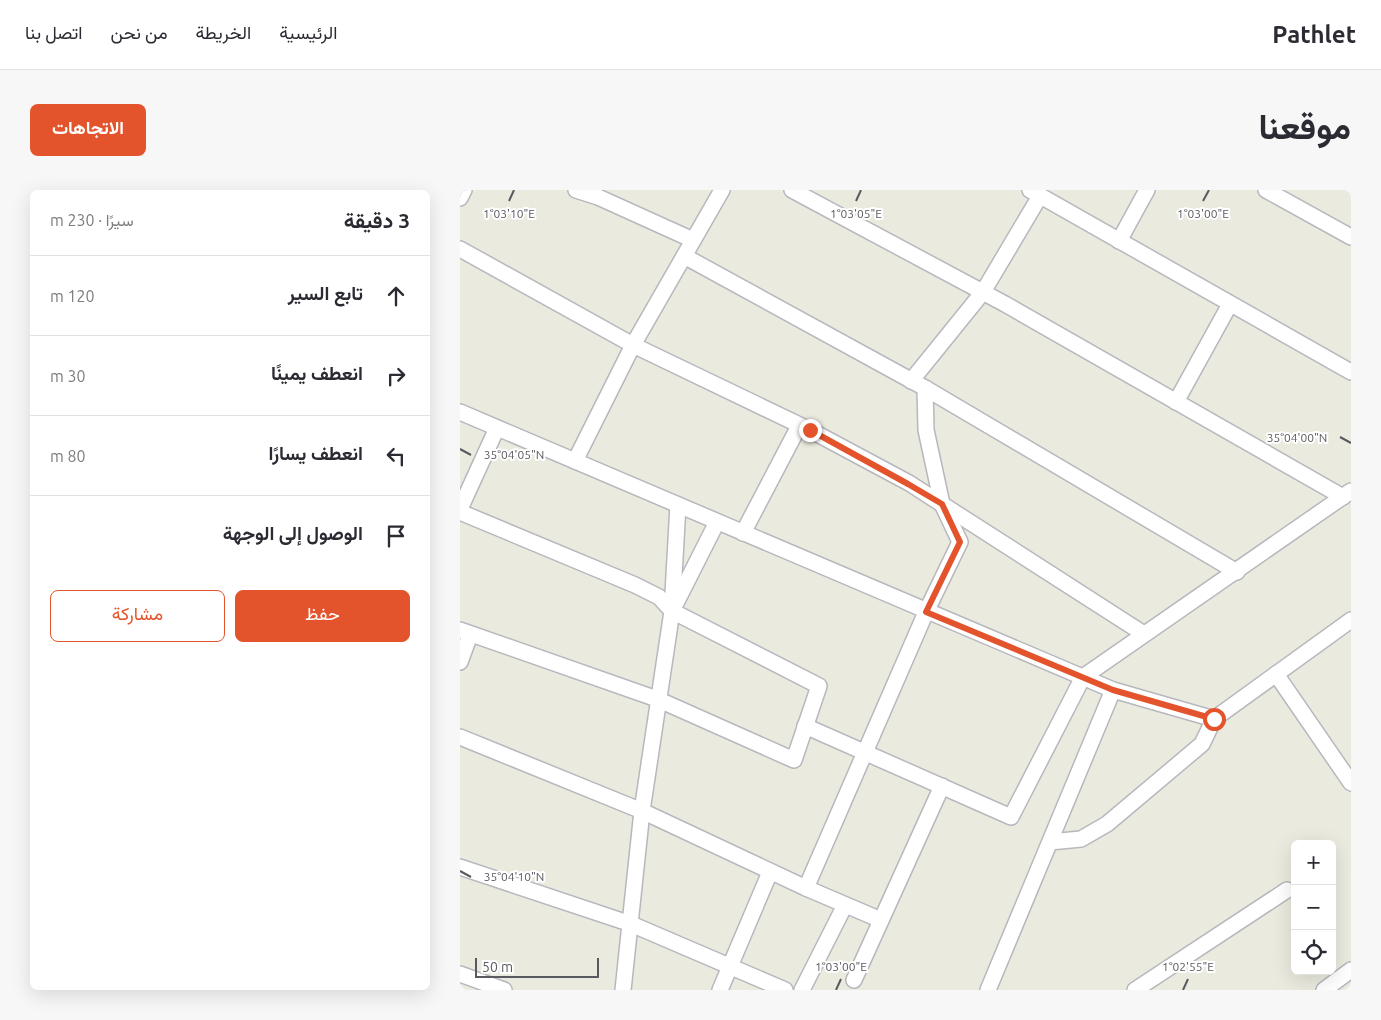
<!DOCTYPE html>
<html lang="ar">
<head>
<meta charset="utf-8">
<style>
	:root { --surface:#fff; --page:#f7f7f7; --text:#2b2b33; --muted:#7c7c81; --line:#e1e1e2; --accent:#e4542c }
	body { margin:0; font-family:Ubuntu,Vazirmatn,sans-serif; background:var(--page); color:var(--text); direction:rtl }
	.controls { position:absolute; right:15px; bottom:15px; display:grid; overflow:hidden; border-radius:8px; box-shadow:0 5px 20px #0002 }
	.controls button { width:45px; height:45px; display:grid; place-items:center; padding:0; border:0; border-bottom:1px solid var(--line); background:var(--surface); color:var(--text); font:25px sans-serif }
	.scale { position:absolute; left:15px; bottom:12px; width:124px; box-sizing:border-box; padding-left:5px; border:2px solid #585a60; border-top:0; font-size:14px; line-height:18px; white-space:nowrap; color:#585a60; -webkit-text-stroke:4px #fff; paint-order:stroke }
	.stop { position:absolute; width:15px; height:15px; margin:-11px; border:4px solid #e4542c; border-radius:50%; background:#fff }
	.stop.end { background:#e4542c; border-color:#fff; box-shadow:0 1px 5px #0008 }
	.list { margin:0; padding:0; list-style:none }
	h2 { display:flex; justify-content:space-between; align-items:center; height:65px; margin:0; padding:0 20px; font-size:21px }
	h2 small { font-size:16px; font-weight:400; color:var(--muted) }
	.list li { display:grid; grid-template-columns:32px 1fr auto; gap:15px; align-items:center; box-sizing:border-box; height:80px; padding:0 20px; border-top:1px solid var(--line) }
	.list b { display:block; font-size:19px; white-space:nowrap }
	.list em { font-size:16px; font-style:normal; color:var(--muted) }
	.actions { display:flex; gap:10px; padding:15px 20px }
	.actions a { flex:1; padding:11px 0; border:1px solid var(--accent); border-radius:8px; text-align:center; font-size:18px; color:var(--accent) }
	.actions .main { background:var(--accent); color:#fff }
	.icon { flex:none; width:28px; height:28px; fill:none; stroke:currentColor; stroke-width:2; stroke-linecap:round; stroke-linejoin:round }
	.map { position:relative; flex:none; width:891px; height:800px; overflow:hidden; direction:ltr; border-radius:8px }
	header { display:flex; align-items:center; gap:30px; box-sizing:border-box; height:70px; padding:0 25px; background:var(--surface); border-bottom:1px solid var(--line) }
	header strong { font-size:24px }
	nav { display:flex; gap:28px; margin-inline-start:auto; font-size:18px }
	.intro { display:flex; align-items:center; justify-content:space-between; box-sizing:border-box; height:120px; padding:0 30px }
	h1 { margin:0; font-size:35px }
	.button { padding:12px 22px; border-radius:8px; background:var(--accent); color:#fff; font-size:18px; font-weight:700 }
	main { display:flex; gap:30px; padding:0 30px }
	aside { flex:1; background:var(--surface); border-radius:8px; box-shadow:0 5px 20px #0002 }
	.map>svg:first-child { display:block }
	.lines { fill:none; stroke-linecap:round; stroke-linejoin:round }
	.street-casing { stroke:#b7b8be; stroke-width:18 }
	.street { stroke:#fff; stroke-width:15 }
	.route { stroke:#e4542c; stroke-width:6 }
	.ticks { fill:none; stroke:#585a60; stroke-width:2 }
	.ticks-label { font-size:12px; text-anchor:middle; fill:#585a60; stroke:#fff; stroke-width:4; stroke-linejoin:round; paint-order:stroke }
</style>
</head>
<body>
<header>
<strong>Pathlet</strong>
<nav><a>الرئيسية</a><a>الخريطة</a><a>من نحن</a><a>اتصل بنا</a></nav>
</header>
<div class="intro"><h1>موقعنا</h1><a class="button">الاتجاهات</a></div>
<main>
<div class="map">
<svg width="891" height="800" viewBox="0 0 891 800">
	<rect width="100%" height="100%" fill="#ebeadf"/>
	<g class="lines">
		<defs>
			<g id="street">
				<path d="M116 0 138 7 233 50"/>
				<path d="M332 0 545 114 883 307"/>
				<path d="M570 0 891 182"/>
				<path d="M806 0 891 47"/>
				<path d="M0 8 4 0"/>
				<path d="M659 51 687 0"/>
				<path d="M0 59 173 155 350 240 449 293 684 444"/>
				<path d="M224 66 465 198 777 382"/>
				<path d="M451 191 523 102 580 6"/>
				<path d="M716 212 770 114"/>
				<path d="M0 222 653 500 754 529 891 430"/>
				<path d="M115 271 173 155 262 0"/>
				<path d="M0 319 37 238"/>
				<path d="M0 322 175 395 199 407 212 421 359 496 334 570 197 509 0 440"/>
				<path d="M283 343 339 236"/>
				<path d="M215 415 257 332"/>
				<path d="M0 472 10 445"/>
				<path d="M816 484 891 593"/>
				<path d="M345 536 551 627 623 487 891 301"/>
				<path d="M0 547 182 621 346 698 421 730"/>
				<path d="M590 652 621 649 647 634 742 554 754 529"/>
				<path d="M0 677 171 734 325 800"/>
				<path d="M346 698 466 422 500 352 482 314 466 240 465 198"/>
				<path d="M0 784 44 800"/>
				<path d="M394 790 482 596"/>
				<path d="M163 800 182 621 212 421 218 315"/>
				<path d="M260 800 310 682"/>
				<path d="M342 800 385 715"/>
				<path d="M528 800 653 500"/>
				<path d="M675 800 827 700"/>
				<path d="M864 800 891 780"/>
			</g>
		</defs>
		<use href="#street" class="street-casing"/>
		<use href="#street" class="street"/>
	</g>
	<g class="lines">
		<path class="route" d="M350 240 448 294 482 314 500 352 466 422 653 500 754 529"/>
	</g>
	<path class="ticks" d="M49 11 54 0M396 11 401 0M743 11 749 0M880 247 891 253M0 259 11 265M0 681 11 687M376 800 381 789M723 800 728 789"/>
	<g class="ticks-label">
		<text x="49" y="28">1°03'10"E</text>
		<text x="396" y="28">1°03'05"E</text>
		<text x="743" y="28">1°03'00"E</text>
		<text x="837" y="252">35°04'00"N</text>
		<text x="54" y="269">35°04'05"N</text>
		<text x="54" y="691">35°04'10"N</text>
		<text x="381" y="781">1°03'00"E</text>
		<text x="728" y="781">1°02'55"E</text>
	</g>
</svg>
<div class="controls">
<button>+</button>
<button>−</button>
<button><svg class="icon" aria-label="locate" viewBox="0 0 24 24"><circle cx="12" cy="12" r="6"/><path d="M12 2v4M12 18v4M2 12h4M18 12h4"/></svg></button>
</div>
<div class="scale">50 m</div>
<div class="stop" style="left:754px;top:529px"></div>
<div class="stop end" style="left:350px;top:240px"></div>
</div>
<aside>
<h2>3 دقيقة<small>سيرًا · 230 m</small></h2>
<ul class="list">
<li><svg class="icon" aria-label="ahead" viewBox="0 0 24 24"><path d="M12 20V5M6 11l6-6 6 6"/></svg><div><b>تابع السير</b></div><em>120 m</em></li>
<li><svg class="icon" aria-label="right" viewBox="0 0 24 24"><path d="M7 20v-9h11M14 6l5 5-5 5"/></svg><div><b>انعطف يمينًا</b></div><em>30 m</em></li>
<li><svg class="icon" aria-label="left" viewBox="0 0 24 24"><path d="M17 20v-9H6M10 6l-5 5 5 5"/></svg><div><b>انعطف يسارًا</b></div><em>80 m</em></li>
<li><svg class="icon" aria-label="arrive" viewBox="0 0 24 24"><path d="M6 21V4h12l-3 4 3 4H6"/></svg><div><b>الوصول إلى الوجهة</b></div></li>
</ul>
<div class="actions"><a class="main">حفظ</a><a>مشاركة</a></div>
</aside>
</main>
</body>
</html>
